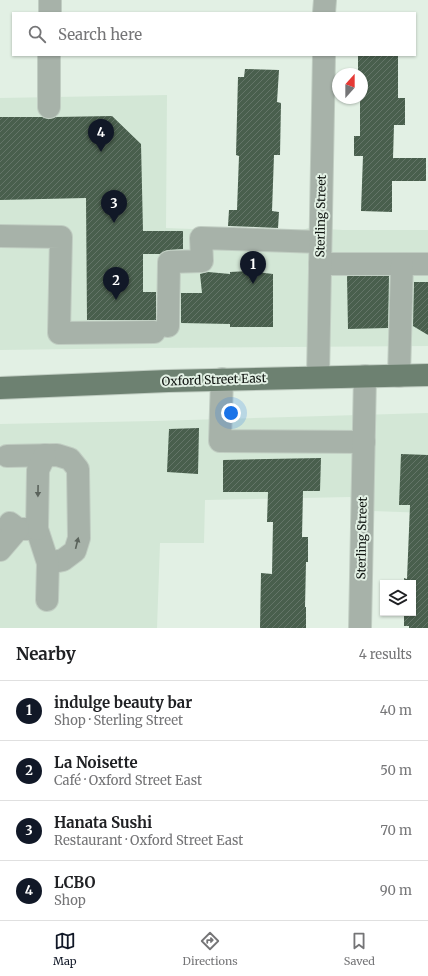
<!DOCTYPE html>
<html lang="en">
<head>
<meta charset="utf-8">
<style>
	:root { --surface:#fff; --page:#f2f2f2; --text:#202124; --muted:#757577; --line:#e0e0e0; --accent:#111827 }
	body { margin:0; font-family:Merriweather,serif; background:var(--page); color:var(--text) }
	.controls { position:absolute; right:12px; bottom:12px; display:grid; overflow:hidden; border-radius:0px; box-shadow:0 1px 3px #0004 }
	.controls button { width:36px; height:36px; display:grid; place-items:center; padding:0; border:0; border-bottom:1px solid var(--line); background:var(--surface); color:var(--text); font:20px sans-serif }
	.compass { position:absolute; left:332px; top:68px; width:36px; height:36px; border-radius:50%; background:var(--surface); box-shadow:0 1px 3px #0004; rotate:21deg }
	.you { position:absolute; left:231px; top:413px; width:14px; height:14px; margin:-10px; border:3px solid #fff; border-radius:50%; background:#1a73e8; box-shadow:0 0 0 6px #1a73e833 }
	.badge { display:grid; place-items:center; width:26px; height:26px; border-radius:50%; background:var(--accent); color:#fff; font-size:13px; font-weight:700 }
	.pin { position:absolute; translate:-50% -33px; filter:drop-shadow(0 1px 2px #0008) }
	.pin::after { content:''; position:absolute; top:21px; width:14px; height:12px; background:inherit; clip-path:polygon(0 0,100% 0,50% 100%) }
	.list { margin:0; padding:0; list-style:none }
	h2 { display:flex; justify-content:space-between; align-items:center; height:52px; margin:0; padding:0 16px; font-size:17px }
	h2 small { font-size:13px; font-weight:400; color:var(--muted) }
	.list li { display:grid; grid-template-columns:26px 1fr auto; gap:12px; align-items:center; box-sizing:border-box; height:60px; padding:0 16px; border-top:1px solid var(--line) }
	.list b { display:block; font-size:15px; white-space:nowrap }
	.list p { margin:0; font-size:13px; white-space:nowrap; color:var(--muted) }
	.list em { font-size:13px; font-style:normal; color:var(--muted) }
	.icon { flex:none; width:22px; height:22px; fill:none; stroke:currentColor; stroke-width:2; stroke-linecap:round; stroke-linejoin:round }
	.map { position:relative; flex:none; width:428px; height:628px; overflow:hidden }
	.search { position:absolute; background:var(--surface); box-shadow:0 1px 3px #0004; left:12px; right:12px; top:12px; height:44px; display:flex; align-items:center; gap:10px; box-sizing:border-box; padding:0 14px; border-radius:0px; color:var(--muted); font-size:15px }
	.sheet { height:292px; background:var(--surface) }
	nav { display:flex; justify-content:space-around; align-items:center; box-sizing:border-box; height:56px; border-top:1px solid var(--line); background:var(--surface); font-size:11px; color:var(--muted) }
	nav a { display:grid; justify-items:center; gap:2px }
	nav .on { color:var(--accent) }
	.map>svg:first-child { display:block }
	.built { fill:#d3e7d6 }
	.building { fill:url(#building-hatch) }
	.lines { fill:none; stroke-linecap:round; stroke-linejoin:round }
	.minor-casing { stroke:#c0cdc2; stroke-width:24 }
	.major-casing { stroke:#c0cdc2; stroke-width:24 }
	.minor { stroke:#a7b2a9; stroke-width:22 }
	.major { stroke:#6d8171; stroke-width:22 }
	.oneway { fill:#5b635c }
	.labels { text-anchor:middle; stroke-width:4; stroke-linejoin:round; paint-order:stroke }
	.street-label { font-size:12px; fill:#0f1410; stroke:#e2f0e4 }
</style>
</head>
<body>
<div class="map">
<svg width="428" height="628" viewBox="0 0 428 628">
	<defs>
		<pattern id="building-hatch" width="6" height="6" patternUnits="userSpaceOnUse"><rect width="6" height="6" fill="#495f4d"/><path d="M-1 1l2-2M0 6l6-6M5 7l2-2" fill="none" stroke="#647568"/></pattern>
	</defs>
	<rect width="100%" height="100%" fill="#e2f0e4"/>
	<g class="built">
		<path d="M167 95 166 228 295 233 308 228 343 230H428V346L153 348 0 350V98Z"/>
		<path d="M428 413V513L372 511 350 497 205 500 204 543H160L157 628H0V424L154 421Z"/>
	</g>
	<g class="building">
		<path d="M358 55H398V98H405V125H394L393 158H426V181H392V212L361 211 363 156H354V136H360V98H362V74H358Z"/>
		<path d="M245 69 279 70 277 102 281 103 280 155H274L272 211 279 212 278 228 228 226 229 210H237L239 156 236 155 238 77H244Z"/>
		<path d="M112 116 141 144 143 231H183V249L168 250 160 254H143V292H156V320H87L86 198 0 200V117H42L49 119 56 117Z"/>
		<path d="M249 271 273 274V327H230V324L181 323V293H202L200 274 208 272 230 274V272Z"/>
		<path d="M347 276H389L388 328 348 329Z"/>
		<path d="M414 282H428V335L413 326Z"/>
		<path d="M199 428 198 474 167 472 169 429Z"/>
		<path d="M401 454 428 455V628H409V626H404V613H413V583H404V578L407 579 410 505H399Z"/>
		<path d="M321 458 320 491H303L302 537H308V562H306L305 607H306V628H260L261 573 272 574 273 522H267L268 492H223V460Z"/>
	</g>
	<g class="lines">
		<defs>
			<g id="minor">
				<path d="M50 13V0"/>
				<path d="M324 13 325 0"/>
				<path d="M49 107V55"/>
				<path d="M0 236 61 237 59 333 154 332"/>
				<path d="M320 264H428"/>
				<path d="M168 326 169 262 202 261 201 238 320 242"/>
				<path d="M399 376 402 264"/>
				<path d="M318 377 324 55"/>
				<path d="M222 379 220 441 364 442"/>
				<path d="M7 456 57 455 70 459 78 469 79 538 75 551 63 560 48 563"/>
				<path d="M0 529H37L48 563 47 600"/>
				<path d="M37 529 38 470 45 455"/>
				<path d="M0 550 18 529 10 523"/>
				<path d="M360 628 365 376"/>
			</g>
			<path id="major" d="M0 388 168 381 428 375"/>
		</defs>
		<use href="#minor" class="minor-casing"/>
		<use href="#major" class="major-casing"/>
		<use href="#minor" class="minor"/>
		<use href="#major" class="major"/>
	</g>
	<defs><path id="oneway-solid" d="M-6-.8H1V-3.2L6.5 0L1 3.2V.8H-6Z"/></defs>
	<g class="oneway">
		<use href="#oneway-solid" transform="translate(38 491) rotate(91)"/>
		<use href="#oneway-solid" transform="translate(77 543) rotate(-76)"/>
	</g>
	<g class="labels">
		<g class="street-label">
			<text transform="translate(321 216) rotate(-89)" y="4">Sterling Street</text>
			<text transform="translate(214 380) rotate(-2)" y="4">Oxford Street East</text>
			<text transform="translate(362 538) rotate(-89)" y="4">Sterling Street</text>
		</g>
	</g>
</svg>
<div class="controls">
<button><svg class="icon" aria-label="layers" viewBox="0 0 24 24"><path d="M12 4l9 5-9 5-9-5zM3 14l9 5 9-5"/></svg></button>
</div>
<svg class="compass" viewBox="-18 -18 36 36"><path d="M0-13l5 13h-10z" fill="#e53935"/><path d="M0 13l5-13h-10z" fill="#757577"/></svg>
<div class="you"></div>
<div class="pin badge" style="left:253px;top:284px">1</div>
<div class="pin badge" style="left:116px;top:300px">2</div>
<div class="pin badge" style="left:114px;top:223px">3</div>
<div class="pin badge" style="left:101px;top:152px">4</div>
<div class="search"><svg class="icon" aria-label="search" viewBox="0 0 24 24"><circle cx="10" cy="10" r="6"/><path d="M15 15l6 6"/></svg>Search here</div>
</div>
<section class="sheet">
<h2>Nearby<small>4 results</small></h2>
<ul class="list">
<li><span class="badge">1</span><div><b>indulge beauty bar</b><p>Shop · Sterling Street</p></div><em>40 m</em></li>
<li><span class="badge">2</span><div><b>La Noisette</b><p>Café · Oxford Street East</p></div><em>50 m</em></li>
<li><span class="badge">3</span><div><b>Hanata Sushi</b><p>Restaurant · Oxford Street East</p></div><em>70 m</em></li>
<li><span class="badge">4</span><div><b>LCBO</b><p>Shop</p></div><em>90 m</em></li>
</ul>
</section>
<nav>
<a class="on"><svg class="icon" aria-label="map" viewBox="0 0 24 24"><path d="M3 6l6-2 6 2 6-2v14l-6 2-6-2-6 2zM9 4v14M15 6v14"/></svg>Map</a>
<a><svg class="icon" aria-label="directions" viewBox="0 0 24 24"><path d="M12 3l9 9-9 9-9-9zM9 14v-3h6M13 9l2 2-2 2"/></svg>Directions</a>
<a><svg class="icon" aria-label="saved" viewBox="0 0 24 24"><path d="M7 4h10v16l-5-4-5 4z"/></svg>Saved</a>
</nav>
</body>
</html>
